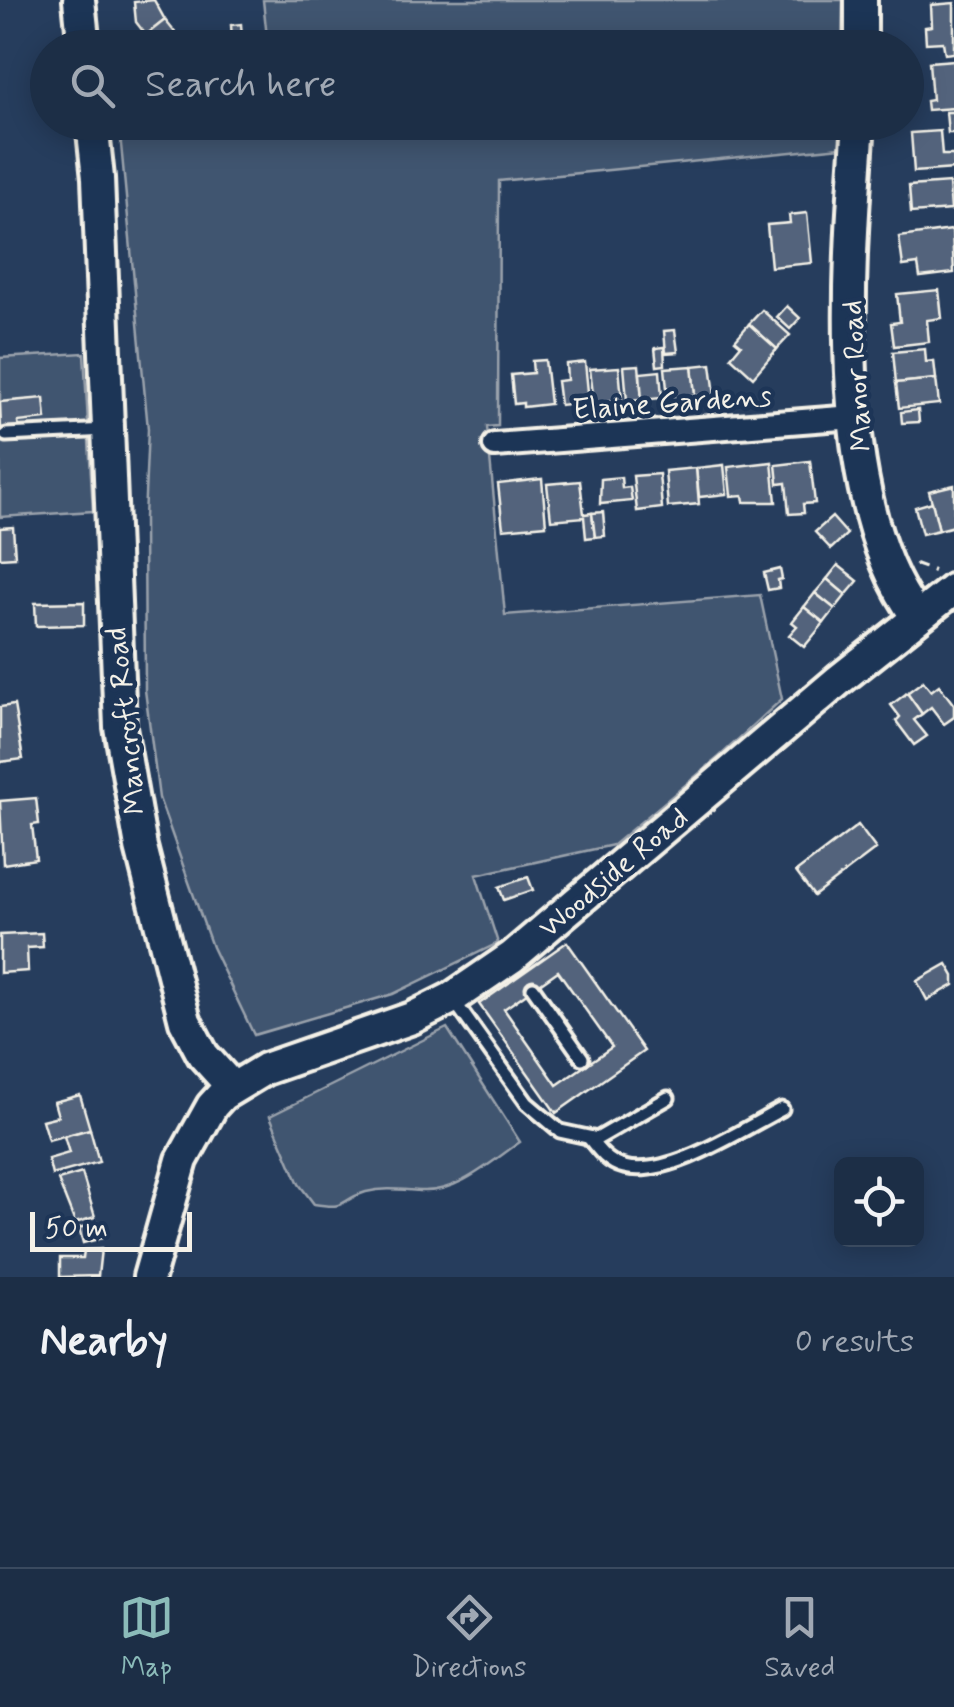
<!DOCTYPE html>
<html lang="en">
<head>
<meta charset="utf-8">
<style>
	:root { --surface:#1c2e46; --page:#293a51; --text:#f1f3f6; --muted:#a0a8b3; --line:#3a4a5f; --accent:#8bbbb9 }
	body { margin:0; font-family:Mynerve,sans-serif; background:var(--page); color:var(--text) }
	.controls { position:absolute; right:30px; bottom:30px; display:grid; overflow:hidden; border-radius:15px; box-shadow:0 5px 25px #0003 }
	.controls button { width:90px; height:90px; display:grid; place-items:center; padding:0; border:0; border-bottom:2px solid var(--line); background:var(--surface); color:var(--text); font:50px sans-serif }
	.scale { position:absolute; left:30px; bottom:25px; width:162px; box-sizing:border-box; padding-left:10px; border:5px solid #f4f1e8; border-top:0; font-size:28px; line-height:35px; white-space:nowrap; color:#f4f1e8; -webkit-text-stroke:8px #1d3557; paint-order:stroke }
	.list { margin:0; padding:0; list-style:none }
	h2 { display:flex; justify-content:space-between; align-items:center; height:130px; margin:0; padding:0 40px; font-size:42px }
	h2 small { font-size:32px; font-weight:400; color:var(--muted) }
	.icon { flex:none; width:55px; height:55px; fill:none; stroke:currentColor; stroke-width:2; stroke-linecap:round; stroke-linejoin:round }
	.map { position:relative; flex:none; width:954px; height:1277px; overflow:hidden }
	.search { position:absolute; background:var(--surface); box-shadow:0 5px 25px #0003; left:30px; right:30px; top:30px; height:110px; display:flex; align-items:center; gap:25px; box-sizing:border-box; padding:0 35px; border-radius:55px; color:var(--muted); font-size:38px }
	.sheet { height:290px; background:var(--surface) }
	nav { display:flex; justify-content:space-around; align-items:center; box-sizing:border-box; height:140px; border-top:2px solid var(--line); background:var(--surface); font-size:28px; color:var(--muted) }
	nav a { display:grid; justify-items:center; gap:5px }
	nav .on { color:var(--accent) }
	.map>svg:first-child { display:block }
	.green { fill:#40546f; stroke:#9aa2ac; stroke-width:2.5 }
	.building { fill:#52647b; stroke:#f4f1e8; stroke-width:2.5; fill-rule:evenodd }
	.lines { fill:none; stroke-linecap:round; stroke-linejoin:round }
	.service-casing { stroke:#f4f1e8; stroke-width:19 }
	.minor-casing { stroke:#f4f1e8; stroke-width:30 }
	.tertiary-casing { stroke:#f4f1e8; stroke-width:38 }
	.path { stroke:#f4f1e8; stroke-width:4; stroke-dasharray:10 8; stroke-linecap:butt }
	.service { stroke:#1d3557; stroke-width:11 }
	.minor { stroke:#1d3557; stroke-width:22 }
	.tertiary { stroke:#1d3557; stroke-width:30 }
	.labels { text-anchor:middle; stroke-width:9; stroke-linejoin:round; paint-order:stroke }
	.street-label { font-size:30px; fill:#f4f1e8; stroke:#1d3557 }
</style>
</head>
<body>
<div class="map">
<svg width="954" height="1277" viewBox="0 0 954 1277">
	<rect width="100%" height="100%" fill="#263d5d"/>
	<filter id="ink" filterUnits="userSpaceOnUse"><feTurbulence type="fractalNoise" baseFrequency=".01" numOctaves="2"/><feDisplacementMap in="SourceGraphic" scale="20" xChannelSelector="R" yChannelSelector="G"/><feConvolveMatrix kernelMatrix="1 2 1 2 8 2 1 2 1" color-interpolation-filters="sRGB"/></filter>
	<g filter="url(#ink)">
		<g class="green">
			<path d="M263 0H843L842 47H268Z"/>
			<path d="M119 123H841V147L499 181 498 426 487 427 505 615 760 595 782 699 719 757 613 845 476 875 498 943 393 994 254 1035 212 947 159 798 145 690 144 518 148 429Z"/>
			<path d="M84 353 93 511 0 517V358Z"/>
			<path d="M447 1028 520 1142C492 1161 458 1193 421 1191 403 1190 385 1187 366 1192 338 1200 350 1210 314 1204L299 1184 270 1116Z"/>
		</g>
		<g class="building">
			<path d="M154 0 165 20 146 35 136 22 134 2Z"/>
			<path d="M954 3V53L945 54 943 42 926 43 925 27 932 26 931 5Z"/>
			<path d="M165 20 177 35 156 48 146 35Z"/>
			<path d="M241 24 242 37 232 38 231 25Z"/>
			<path d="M177 35 186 48H160Z"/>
			<path d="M954 60V108L927 110 926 101 932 100 929 62Z"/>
			<path d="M946 112H954V133H948Z"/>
			<path d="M940 131 942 155H954V169L914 172 911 133Z"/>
			<path d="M949 183 951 210 911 213 909 186Z"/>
			<path d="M807 213 812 263 771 267 767 225 790 223 789 215Z"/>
			<path d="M952 230 954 273 920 277 918 264 903 266 899 237Z"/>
			<path d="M939 290 942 318 927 320 929 342 894 346 891 323 900 322 897 294Z"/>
			<path d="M787 306 800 318 790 329 777 317Z"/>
			<path d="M762 310 790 335 777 349 749 324Z"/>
			<path d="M749 324 777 349 753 377 731 357 741 345 735 340Z"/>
			<path d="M675 330 678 352 666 353 664 331Z"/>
			<path d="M664 347 665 365 657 366 655 348Z"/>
			<path d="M925 349 926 362 934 361 936 379 896 383 893 352Z"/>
			<path d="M545 360 550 404 523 407V403L514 404 511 375 533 373 532 361Z"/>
			<path d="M585 362 589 402 560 405 557 381 567 380 566 364Z"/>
			<path d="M711 364 715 395 695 396 692 366Z"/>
			<path d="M639 365 642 400 627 401 624 366Z"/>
			<path d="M692 366 695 396 668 399 665 368Z"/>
			<path d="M619 367 622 400 594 403 590 369Z"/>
			<path d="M660 371 662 398 642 400 640 373Z"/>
			<path d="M936 379 939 404 899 408 896 383Z"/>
			<path d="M44 398 46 419 18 422 19 428 1 429 0 402Z"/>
			<path d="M918 410 919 422 902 423 901 412Z"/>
			<path d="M810 461 815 503 803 504 804 513 789 514 786 483 778 484 776 465Z"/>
			<path d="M772 462 776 502H744L743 495 731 496 728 467Z"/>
			<path d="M724 465 727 494 699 497 696 468Z"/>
			<path d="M696 468 699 504 668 507 665 471Z"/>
			<path d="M659 474 662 508 637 511 633 476Z"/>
			<path d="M621 477 622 488 630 487 632 501 600 504 601 479Z"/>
			<path d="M542 479 546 525 503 529 498 484Z"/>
			<path d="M580 481 584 514 592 513 595 537 586 538 584 517 551 520 547 484Z"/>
			<path d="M954 485V526L939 530 929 491Z"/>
			<path d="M932 502 939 530 922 534 915 507Z"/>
			<path d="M603 512 605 536 595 537 592 513Z"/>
			<path d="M832 517 847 534 831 549 815 532Z"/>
			<path d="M13 527 15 557 0 558V528Z"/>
			<path d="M838 565 858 581 846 595 827 579Z"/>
			<path d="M780 569 782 579 778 580 779 588 768 590 764 573Z"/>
			<path d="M827 579 846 595 835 609 815 593Z"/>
			<path d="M815 593 835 609 824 623 804 607Z"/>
			<path d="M84 602V625L36 626 35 603Z"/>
			<path d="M804 607 824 623 804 647 789 635 797 626 792 622Z"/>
			<path d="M923 681 931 691 939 685 954 705V717L944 724 931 707 922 714 907 693Z"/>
			<path d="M907 693 922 714 914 720 927 736 914 745 896 721 900 717 891 705Z"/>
			<path d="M14 705 23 759 0 762V707Z"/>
			<path d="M36 798 39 824 32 825 36 859 3 864 0 801Z"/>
			<path d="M858 825 876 849 814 896 796 872Z"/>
			<path d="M528 877 533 890 504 900 499 887Z"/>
			<path d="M42 933 43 947 27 948 28 971 0 973V935Z"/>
			<path d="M567 942 644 1051 556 1113 479 1004ZM558 971 612 1047 557 1085 504 1009Z"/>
			<path d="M947 964 954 976V985L927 1000 917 981Z"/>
			<path d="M80 1095 90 1129 48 1140 42 1120 58 1116 54 1102Z"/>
			<path d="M90 1129 99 1162 52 1175 48 1159 69 1153 64 1136Z"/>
			<path d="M82 1173 95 1217 75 1223 58 1180Z"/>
			<path d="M98 1222 102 1238 83 1243 79 1228Z"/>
			<path d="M101 1249 98 1276 60 1277V1258H83L84 1250Z"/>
		</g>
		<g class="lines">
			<defs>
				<g id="service">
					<path d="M6 435 107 430"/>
					<path d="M533 988 582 1058"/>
					<path d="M452 998 527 1103 560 1131 597 1139 668 1098"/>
					<path d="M589 1138C599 1151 608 1163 624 1167 668 1179 743 1129 782 1109"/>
				</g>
				<path id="minor" d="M495 445 854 417"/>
				<g id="tertiary">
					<path d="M79 0 84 48"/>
					<path d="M861 48V0"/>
					<path d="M92 122 98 178 120 727 141 847 185 1021 203 1055 232 1087"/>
					<path d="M859 122C849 263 829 499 917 617"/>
					<path d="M149 1277 182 1160 212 1106 222 1095 265 1069 412 1018 452 998 512 957 839 680 954 589"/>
				</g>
			</defs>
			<use href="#service" class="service-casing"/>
			<use href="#minor" class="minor-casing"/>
			<use href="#tertiary" class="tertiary-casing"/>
			<path class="path" d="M915 564 934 571"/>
			<use href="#service" class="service"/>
			<use href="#minor" class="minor"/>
			<use href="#tertiary" class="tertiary"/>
		</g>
	</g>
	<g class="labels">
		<g class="street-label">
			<text transform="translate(856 376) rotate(-94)" y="10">Manor Road</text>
			<text transform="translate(672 402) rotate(-4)" y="10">Elaine Gardens</text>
			<text transform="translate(125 721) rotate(-96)" y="10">Mancroft Road</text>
			<text transform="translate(613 872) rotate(-40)" y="10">Woodside Road</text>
		</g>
	</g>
</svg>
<div class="controls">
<button><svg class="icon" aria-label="locate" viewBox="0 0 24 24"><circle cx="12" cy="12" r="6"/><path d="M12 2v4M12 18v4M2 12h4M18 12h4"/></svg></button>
</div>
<div class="scale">50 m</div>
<div class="search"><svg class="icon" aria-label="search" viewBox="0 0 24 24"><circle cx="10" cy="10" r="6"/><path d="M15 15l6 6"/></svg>Search here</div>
</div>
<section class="sheet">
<h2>Nearby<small>0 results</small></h2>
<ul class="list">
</ul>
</section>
<nav>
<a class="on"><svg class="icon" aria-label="map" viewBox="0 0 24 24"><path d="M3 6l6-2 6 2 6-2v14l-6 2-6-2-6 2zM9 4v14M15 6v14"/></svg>Map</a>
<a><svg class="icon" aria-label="directions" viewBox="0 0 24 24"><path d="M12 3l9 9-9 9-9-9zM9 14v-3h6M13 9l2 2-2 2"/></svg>Directions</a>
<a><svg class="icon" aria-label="saved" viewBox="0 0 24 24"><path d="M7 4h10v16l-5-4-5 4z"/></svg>Saved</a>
</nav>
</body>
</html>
